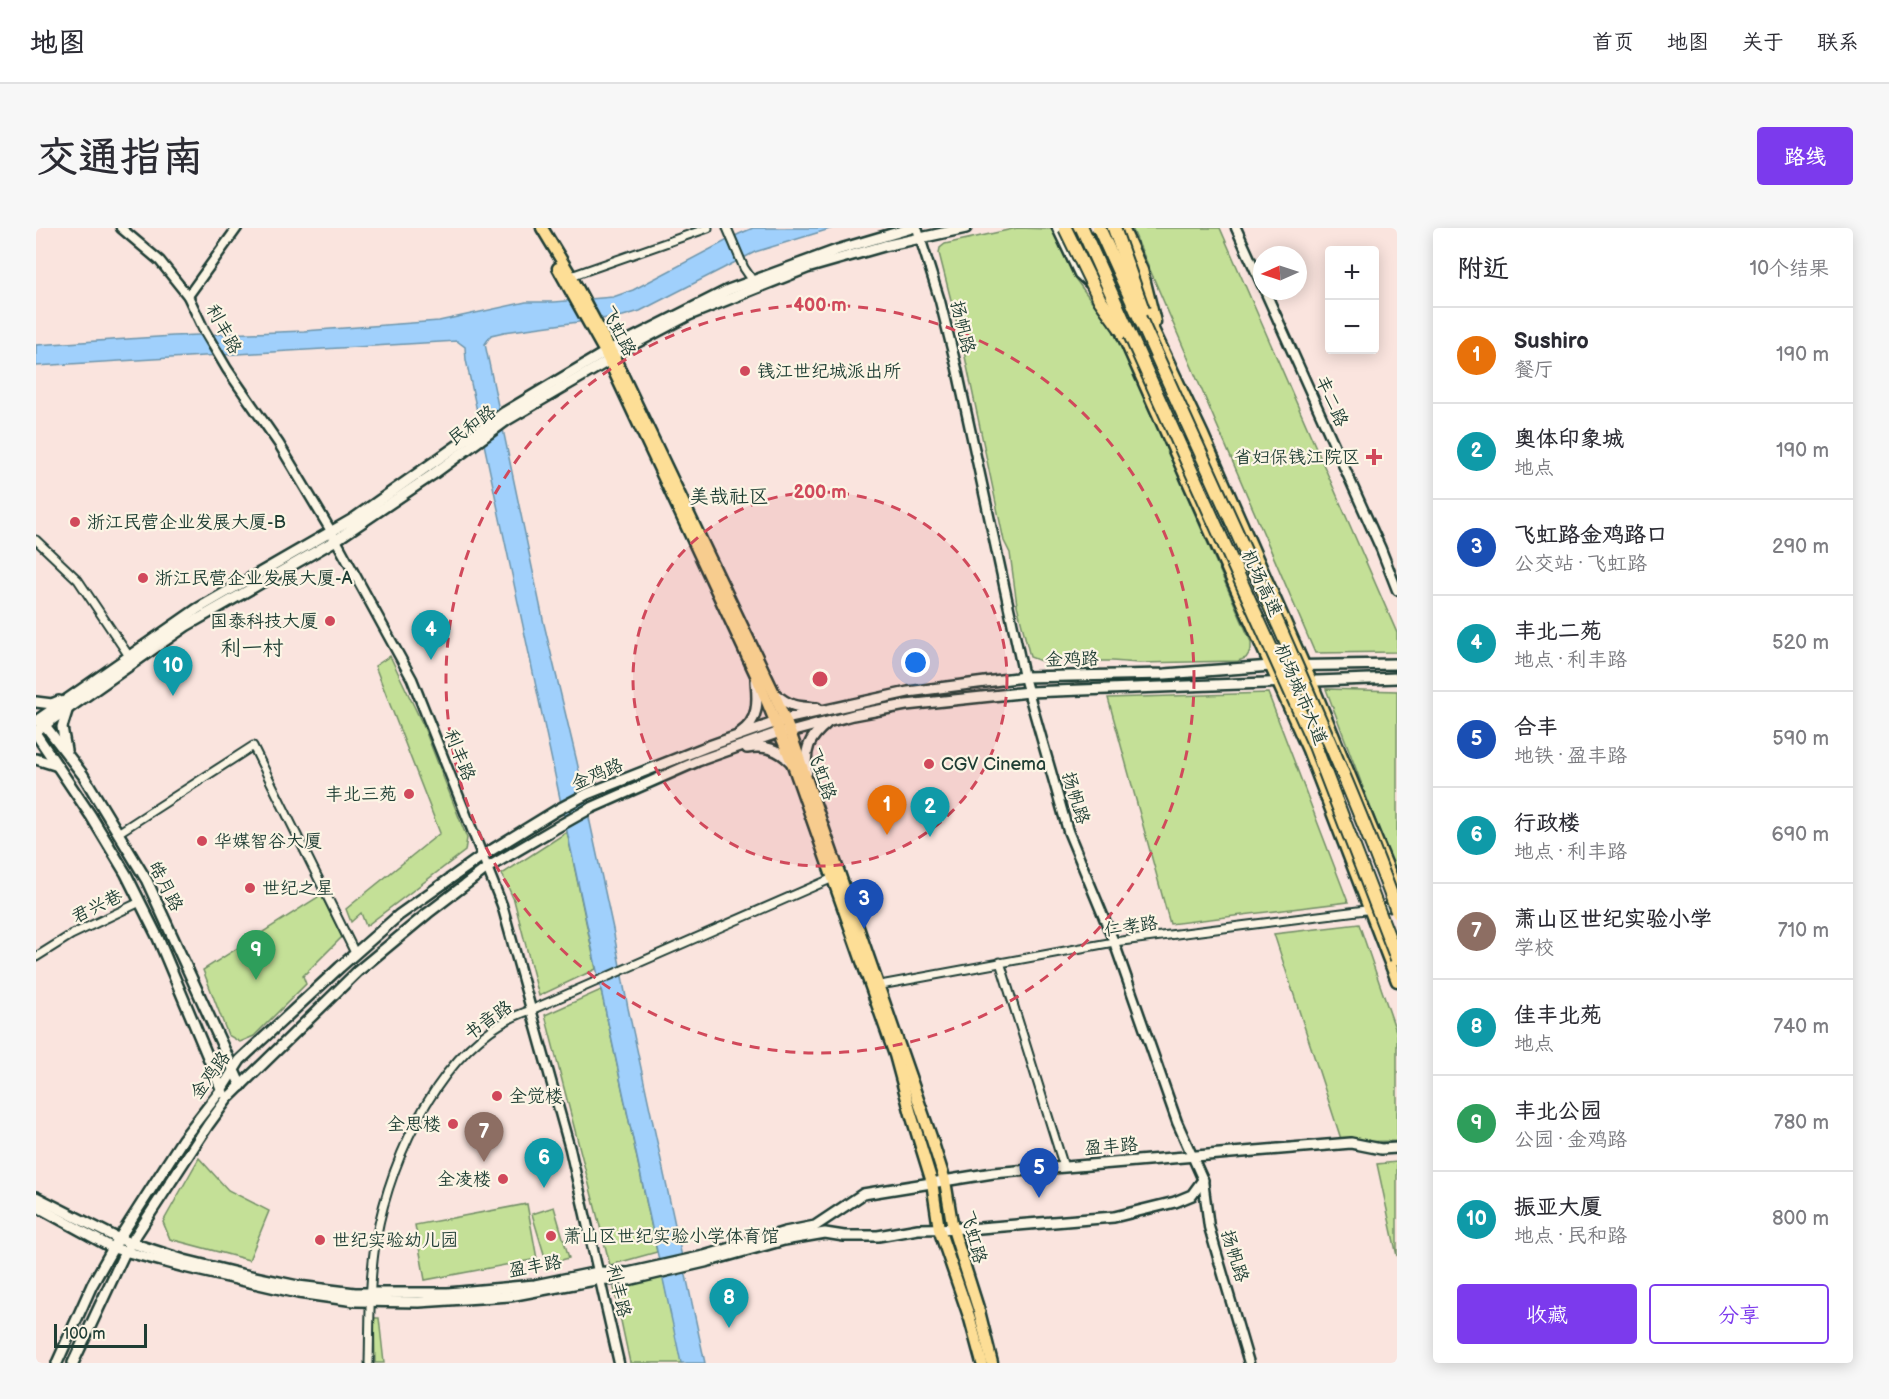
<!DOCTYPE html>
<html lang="zh">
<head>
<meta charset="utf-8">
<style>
	:root { --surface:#fff; --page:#f7f7f7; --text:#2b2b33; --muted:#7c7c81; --line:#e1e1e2; --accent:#7c3aed }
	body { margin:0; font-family:"Balsamiq Sans","LXGW WenKai TC",sans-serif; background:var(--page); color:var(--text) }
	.controls { position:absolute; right:18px; top:18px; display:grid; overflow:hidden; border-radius:6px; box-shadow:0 3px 15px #0003 }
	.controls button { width:54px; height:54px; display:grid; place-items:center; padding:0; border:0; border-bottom:2px solid var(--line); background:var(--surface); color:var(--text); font:30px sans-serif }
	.compass { position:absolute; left:1217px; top:18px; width:54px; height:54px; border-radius:50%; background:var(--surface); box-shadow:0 3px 15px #0003; rotate:267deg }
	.scale { position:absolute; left:18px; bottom:15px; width:93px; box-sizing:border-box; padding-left:6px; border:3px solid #1f3d34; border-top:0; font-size:16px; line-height:21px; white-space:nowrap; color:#1f3d34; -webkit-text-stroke:4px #fcf5e5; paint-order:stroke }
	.you { position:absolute; left:880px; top:435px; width:21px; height:21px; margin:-15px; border:4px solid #fff; border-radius:50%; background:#1a73e8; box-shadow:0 0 0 9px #1a73e833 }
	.badge { display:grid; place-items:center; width:39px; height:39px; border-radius:50%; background:var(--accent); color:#fff; font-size:20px; font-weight:700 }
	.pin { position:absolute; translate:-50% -50px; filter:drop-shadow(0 2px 3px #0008) }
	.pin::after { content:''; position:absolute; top:32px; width:21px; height:18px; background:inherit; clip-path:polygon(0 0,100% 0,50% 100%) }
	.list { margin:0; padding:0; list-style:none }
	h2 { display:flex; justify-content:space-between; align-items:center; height:78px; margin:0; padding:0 24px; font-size:26px }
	h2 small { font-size:20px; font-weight:400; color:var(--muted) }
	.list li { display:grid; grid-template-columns:39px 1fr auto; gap:18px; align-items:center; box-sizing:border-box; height:96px; padding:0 24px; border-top:2px solid var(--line) }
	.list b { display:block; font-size:22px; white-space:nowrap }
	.list p { margin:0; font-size:20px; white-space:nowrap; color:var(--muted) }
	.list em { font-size:20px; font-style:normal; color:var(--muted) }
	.actions { display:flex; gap:12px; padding:18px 24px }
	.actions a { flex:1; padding:14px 0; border:2px solid var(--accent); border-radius:6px; text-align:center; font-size:21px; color:var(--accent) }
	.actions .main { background:var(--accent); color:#fff }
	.map { position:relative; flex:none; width:1361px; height:1135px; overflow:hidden; border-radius:6px }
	header { display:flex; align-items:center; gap:36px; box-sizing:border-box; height:84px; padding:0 30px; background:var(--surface); border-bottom:2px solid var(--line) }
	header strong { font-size:28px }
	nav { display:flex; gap:33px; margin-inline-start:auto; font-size:21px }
	.intro { display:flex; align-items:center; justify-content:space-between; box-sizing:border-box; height:144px; padding:0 36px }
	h1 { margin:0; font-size:42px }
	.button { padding:15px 27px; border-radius:6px; background:var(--accent); color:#fff; font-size:21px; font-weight:700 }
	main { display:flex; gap:36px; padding:0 36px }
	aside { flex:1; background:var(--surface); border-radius:6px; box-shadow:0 3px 15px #0003 }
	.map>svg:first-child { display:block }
	.green { fill:#c4e097; stroke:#728e66; stroke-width:1.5 }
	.water { fill:#a0d0fc; stroke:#6c95ac; stroke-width:1.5 }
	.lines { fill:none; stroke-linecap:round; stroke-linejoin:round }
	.minor-casing { stroke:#1f3d34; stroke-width:11 }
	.tertiary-casing { stroke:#1f3d34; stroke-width:13 }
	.secondary-casing { stroke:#1f3d34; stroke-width:14 }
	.primary-casing { stroke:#1f3d34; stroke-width:15 }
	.minor { stroke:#fcf5e5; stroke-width:7 }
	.tertiary { stroke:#fcf5e5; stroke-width:8 }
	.secondary { stroke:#fcf5e5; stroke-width:9 }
	.primary { stroke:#fdde96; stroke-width:10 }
	.motorway-bridge-casing { stroke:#1f3d34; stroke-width:16; stroke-linecap:butt }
	.motorway-bridge { stroke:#fdde96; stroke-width:12 }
	.ring { fill:none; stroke:#d1495b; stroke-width:3; stroke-dasharray:10 8 }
	.poi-dot { fill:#d1495b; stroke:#fcf5e5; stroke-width:2 }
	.labels { text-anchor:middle; stroke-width:4.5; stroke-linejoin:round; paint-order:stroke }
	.street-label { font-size:18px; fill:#1f3d34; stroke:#fcf5e5 }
	.poi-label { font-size:18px; fill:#1f3d34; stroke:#fcf5e5; text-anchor:start }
	.neighbourhood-label { font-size:20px; fill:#1f3d34; stroke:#fcf5e5 }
	.quarter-label { font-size:21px; fill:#1f3d34; stroke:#fcf5e5 }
	.centre { fill:#d1495b; stroke:#fcf5e5; stroke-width:3 }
	.ring-label { font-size:18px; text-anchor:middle; font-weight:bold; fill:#d1495b; stroke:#fcf5e5; stroke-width:4.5; stroke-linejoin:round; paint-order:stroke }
</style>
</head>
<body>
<header>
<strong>地图</strong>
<nav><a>首页</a><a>地图</a><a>关于</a><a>联系</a></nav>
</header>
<div class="intro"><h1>交通指南</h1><a class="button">路线</a></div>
<main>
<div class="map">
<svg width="1361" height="1135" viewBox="0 0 1361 1135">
	<rect width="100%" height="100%" fill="#fae4de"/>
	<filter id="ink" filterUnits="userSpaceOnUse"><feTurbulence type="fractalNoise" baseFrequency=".0167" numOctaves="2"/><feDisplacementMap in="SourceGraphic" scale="12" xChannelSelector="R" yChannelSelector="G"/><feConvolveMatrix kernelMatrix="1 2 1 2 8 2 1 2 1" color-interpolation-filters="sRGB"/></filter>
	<g filter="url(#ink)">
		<g class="green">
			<path d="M981 0 1016 1 1038 49 1080 106 1215 414V422L1210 430 1202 433 1103 435 1076 433H1005L994 429 981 377 974 325 968 313 927 119 903 25 904 20 909 16Z"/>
			<path d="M1096 0H1184L1361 405V424L1279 425Z"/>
			<path d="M354 428 387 497 431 610 429 623 330 698 325 685 315 694 310 681 404 605 339 438Z"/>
			<path d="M1290 461 1361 463V650Z"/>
			<path d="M1232 465 1312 674 1134 696 1072 470Z"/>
			<path d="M531 604 560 741 503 768 478 672 466 646Z"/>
			<path d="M285 667 306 709 267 748 270 756 218 808 204 814 192 807 167 742Z"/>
			<path d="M1323 696 1361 806V913L1306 914 1238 706Z"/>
			<path d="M565 762 621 1024 574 1037 509 787Z"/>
			<path d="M163 930 192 962 233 983 213 1032 134 1011 127 994Z"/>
			<path d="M1361 934V1028L1341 936Z"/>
			<path d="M491 976 501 1031 389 1052 379 997Z"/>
			<path d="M518 979 533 1030 511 1036 496 986Z"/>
			<path d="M627 1049 646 1135H594L578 1060Z"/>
			<path d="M338 1090H343L348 1135H339Z"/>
		</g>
		<path class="water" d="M717 0H797L719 24 604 83 587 88 468 104 455 107 449 116 508 396 541 534 577 701 592 780 669 1135H645L430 132 429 119 421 113 0 138V117L137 108 268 103 403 93 490 74H518L577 69 597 62 703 6Z"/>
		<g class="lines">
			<defs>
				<g id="minor">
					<path d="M691 0 708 40 717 53"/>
					<path d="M535 48 672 0"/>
					<path d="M0 312 42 352 93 428"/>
					<path d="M82 605 217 518 319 725"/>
					<path d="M0 729 35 707 104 674"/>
					<path d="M964 734 1028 939"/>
					<path d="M839 758 1078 714 1361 678"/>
					<path d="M333 1135C334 1094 333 1052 340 1011 355 927 408 810 495 782L797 650"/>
				</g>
				<g id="tertiary">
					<path d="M85 0 124 33 152 68 168 102 191 141 243 216 295 303 376 451 466 677 534 921 583 1135"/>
					<path d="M881 0 904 73 921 141 988 449 1032 603 1078 714 1141 894 1167 952 1173 999 1213 1135"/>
					<path d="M1021 0 1043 46 1054 56"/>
					<path d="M1200 0 1226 57"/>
					<path d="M1229 63 1345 321 1361 362"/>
					<path d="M152 68 201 0"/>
				</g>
				<g id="secondary">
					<path d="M739 466C754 479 762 479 781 480"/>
					<path d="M0 474 16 476 23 473"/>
					<path d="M0 493 161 381 317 291 469 184 573 122 692 62 801 22 876 0"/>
					<path d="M8 496 47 547 111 653 205 858"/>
					<path d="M0 503 150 398 300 312 396 247 471 192 572 133 577 127 653 87 771 40 848 18 930 0"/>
					<path d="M704 505C723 493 722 473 720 453"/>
					<path d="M0 506 55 588 90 646 122 710 187 865"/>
					<path d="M711 520C730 517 742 521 755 534"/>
					<path d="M30 522 26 499 31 483"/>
					<path d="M0 531 19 537"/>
					<path d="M771 544C768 522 773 510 790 496"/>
					<path d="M0 969 83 1011 148 1032 205 1046 262 1058 319 1065H412L499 1057 562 1044 592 1045 668 1028 749 1004 779 998 827 966 957 945 1315 915 1345 921 1361 920"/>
					<path d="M0 978 77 1020 148 1039 262 1065 319 1073 383 1074 474 1068 564 1051 592 1052 673 1033 748 1012 789 1005 808 1008H842L882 1001 944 1000 1078 989 1139 974 1156 967 1167 952"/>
					<path d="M21 1135 56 1057 77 1020 147 911 185 862 204 832 304 739 363 687 446 628 521 582 551 566 670 519 749 491 872 464 988 449 1129 446 1235 438 1361 436"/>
					<path d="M37 1135 89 1024 172 897 191 871 322 743 392 685 451 640 523 598 555 580 662 533 744 504H754L817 487 870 477 993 464 1361 450"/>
				</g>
				<g id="primary">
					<path d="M506 0 535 48 577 127 738 465 754 504 895 909 909 953 917 1001 943 1083 956 1135"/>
					<path d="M1038 0 1075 82"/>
					<path d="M1087 0 1106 42 1119 94"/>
					<path d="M522 40 569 124 720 447 757 537 859 827 875 886 896 954 903 1001 934 1091 946 1135"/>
					<path d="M1104 74 1167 207 1275 453 1361 662"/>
					<path d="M1083 99 1272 522 1361 753"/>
				</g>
			</defs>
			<use href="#minor" class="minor-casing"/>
			<use href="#tertiary" class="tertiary-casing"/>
			<use href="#secondary" class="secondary-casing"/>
			<use href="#primary" class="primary-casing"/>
			<use href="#minor" class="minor"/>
			<use href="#tertiary" class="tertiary"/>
			<use href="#secondary" class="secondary"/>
			<use href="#primary" class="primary"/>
			<defs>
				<g id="motorway-bridge">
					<path d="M1029 0 1064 72 1087 104"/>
					<path d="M1046 0 1279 518 1361 731"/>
					<path d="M1063 0C1122 133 1184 265 1243 398 1284 492 1326 586 1361 683"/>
					<path d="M1078 0 1107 82"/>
				</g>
			</defs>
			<use href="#motorway-bridge" class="motorway-bridge-casing"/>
			<use href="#motorway-bridge" class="motorway-bridge"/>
		</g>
	</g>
	<circle cx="784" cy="451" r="187" fill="#d1495b" fill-opacity=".12"/>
	<g class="ring">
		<circle cx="784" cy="451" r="187"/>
		<circle cx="784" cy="451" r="374"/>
	</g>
	<g class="poi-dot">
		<circle cx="709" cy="143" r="6"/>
		<path d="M1335 220h6v6h6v6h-6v6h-6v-6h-6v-6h6z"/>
		<circle cx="39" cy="294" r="6"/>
		<circle cx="107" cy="350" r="6"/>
		<circle cx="294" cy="393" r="6"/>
		<circle cx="893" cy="536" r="6"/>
		<circle cx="373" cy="566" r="6"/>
		<circle cx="166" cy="613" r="6"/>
		<circle cx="214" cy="660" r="6"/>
		<circle cx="461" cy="868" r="6"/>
		<circle cx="417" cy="896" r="6"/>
		<circle cx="467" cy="951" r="6"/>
		<circle cx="515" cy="1008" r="6"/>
		<circle cx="284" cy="1012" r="6"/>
	</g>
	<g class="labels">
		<g class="street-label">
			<text transform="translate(927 99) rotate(76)" y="6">扬帆路</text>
			<text transform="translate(188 101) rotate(61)" y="6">利丰路</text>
			<text transform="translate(583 103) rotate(63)" y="6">飞虹路</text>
			<text transform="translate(1296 173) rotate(66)" y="6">丰二路</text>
			<text transform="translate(436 197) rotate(-36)" y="6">民和路</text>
			<text transform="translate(1226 355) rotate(65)" y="6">机场高速</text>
			<text transform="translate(1036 431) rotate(-1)" y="6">金鸡路</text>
			<text transform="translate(1265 466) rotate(67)" y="6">机场城市大道</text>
			<text transform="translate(424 527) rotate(68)" y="6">利丰路</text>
			<text transform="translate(561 546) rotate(-23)" y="6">金鸡路</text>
			<text transform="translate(786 546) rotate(71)" y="6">飞虹路</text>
			<text transform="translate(1040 570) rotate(73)" y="6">扬帆路</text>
			<text transform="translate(130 658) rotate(63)" y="6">皓月路</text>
			<text transform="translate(61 678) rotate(-26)" y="6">君兴巷</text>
			<text transform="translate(1095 698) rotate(-8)" y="6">仁孝路</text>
			<text transform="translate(452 792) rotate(-35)" y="6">书音路</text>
			<text transform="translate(174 847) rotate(-54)" y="6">金鸡路</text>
			<text transform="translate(1075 918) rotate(-5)" y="6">盈丰路</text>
			<text transform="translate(938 1009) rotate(75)" y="6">飞虹路</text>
			<text transform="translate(1199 1028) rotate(73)" y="6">扬帆路</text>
			<text transform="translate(499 1038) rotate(-10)" y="6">盈丰路</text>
			<text transform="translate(583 1063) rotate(77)" y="6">利丰路</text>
		</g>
		<g class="poi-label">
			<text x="721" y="149">钱江世纪城派出所</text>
			<text x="1324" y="235" text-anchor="end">省妇保钱江院区</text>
			<text x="51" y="300">浙江民营企业发展大厦-B</text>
			<text x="119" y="356">浙江民营企业发展大厦-A</text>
			<text x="282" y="399" text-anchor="end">国泰科技大厦</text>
			<text x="905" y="542">CGV Cinema</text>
			<text x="361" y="572" text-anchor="end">丰北三苑</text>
			<text x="178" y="619">华媒智谷大厦</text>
			<text x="226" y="666">世纪之星</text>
			<text x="473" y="874">全觉楼</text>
			<text x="405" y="902" text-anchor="end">全思楼</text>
			<text x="455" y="957" text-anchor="end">全凌楼</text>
			<text x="527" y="1014">萧山区世纪实验小学体育馆</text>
			<text x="296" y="1018">世纪实验幼儿园</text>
		</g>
		<g class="neighbourhood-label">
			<text x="693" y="275">美哉社区</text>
		</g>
		<g class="quarter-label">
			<text x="216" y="427">利一村</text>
		</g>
	</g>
	<circle cx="784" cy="451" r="9" class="centre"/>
	<g class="ring-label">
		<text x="784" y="83">400 m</text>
		<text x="784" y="270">200 m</text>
	</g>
</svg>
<div class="controls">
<button>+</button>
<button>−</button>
</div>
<svg class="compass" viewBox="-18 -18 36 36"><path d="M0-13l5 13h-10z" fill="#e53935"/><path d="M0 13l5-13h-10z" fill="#7c7c81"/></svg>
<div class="scale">100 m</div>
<div class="you"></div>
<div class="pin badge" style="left:851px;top:607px;background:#e8710a">1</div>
<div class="pin badge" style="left:894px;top:609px;background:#0f9aa8">2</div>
<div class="pin badge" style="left:828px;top:701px;background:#1a4fb4">3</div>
<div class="pin badge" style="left:395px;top:432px;background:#0f9aa8">4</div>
<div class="pin badge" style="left:1003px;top:970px;background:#1a4fb4">5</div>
<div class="pin badge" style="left:508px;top:960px;background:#0f9aa8">6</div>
<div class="pin badge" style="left:448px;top:934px;background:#8d6e63">7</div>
<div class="pin badge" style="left:693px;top:1100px;background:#0f9aa8">8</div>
<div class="pin badge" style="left:220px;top:752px;background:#2e9e5b">9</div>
<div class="pin badge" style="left:137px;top:468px;background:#0f9aa8">10</div>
</div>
<aside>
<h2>附近<small>10个结果</small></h2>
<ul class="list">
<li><span class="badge" style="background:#e8710a">1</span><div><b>Sushiro</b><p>餐厅</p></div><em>190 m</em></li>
<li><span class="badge" style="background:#0f9aa8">2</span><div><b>奥体印象城</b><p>地点</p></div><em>190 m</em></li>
<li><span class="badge" style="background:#1a4fb4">3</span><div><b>飞虹路金鸡路口</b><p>公交站 · 飞虹路</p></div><em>290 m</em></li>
<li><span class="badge" style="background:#0f9aa8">4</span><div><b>丰北二苑</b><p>地点 · 利丰路</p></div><em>520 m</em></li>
<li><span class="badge" style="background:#1a4fb4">5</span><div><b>合丰</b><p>地铁 · 盈丰路</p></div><em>590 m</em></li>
<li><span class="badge" style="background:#0f9aa8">6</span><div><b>行政楼</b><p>地点 · 利丰路</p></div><em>690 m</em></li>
<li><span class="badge" style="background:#8d6e63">7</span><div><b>萧山区世纪实验小学</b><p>学校</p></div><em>710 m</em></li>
<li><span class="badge" style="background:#0f9aa8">8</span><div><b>佳丰北苑</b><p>地点</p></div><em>740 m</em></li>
<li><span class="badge" style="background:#2e9e5b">9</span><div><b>丰北公园</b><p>公园 · 金鸡路</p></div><em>780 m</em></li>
<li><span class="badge" style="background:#0f9aa8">10</span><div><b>振亚大厦</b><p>地点 · 民和路</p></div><em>800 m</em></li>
</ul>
<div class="actions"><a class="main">收藏</a><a>分享</a></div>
</aside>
</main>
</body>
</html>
